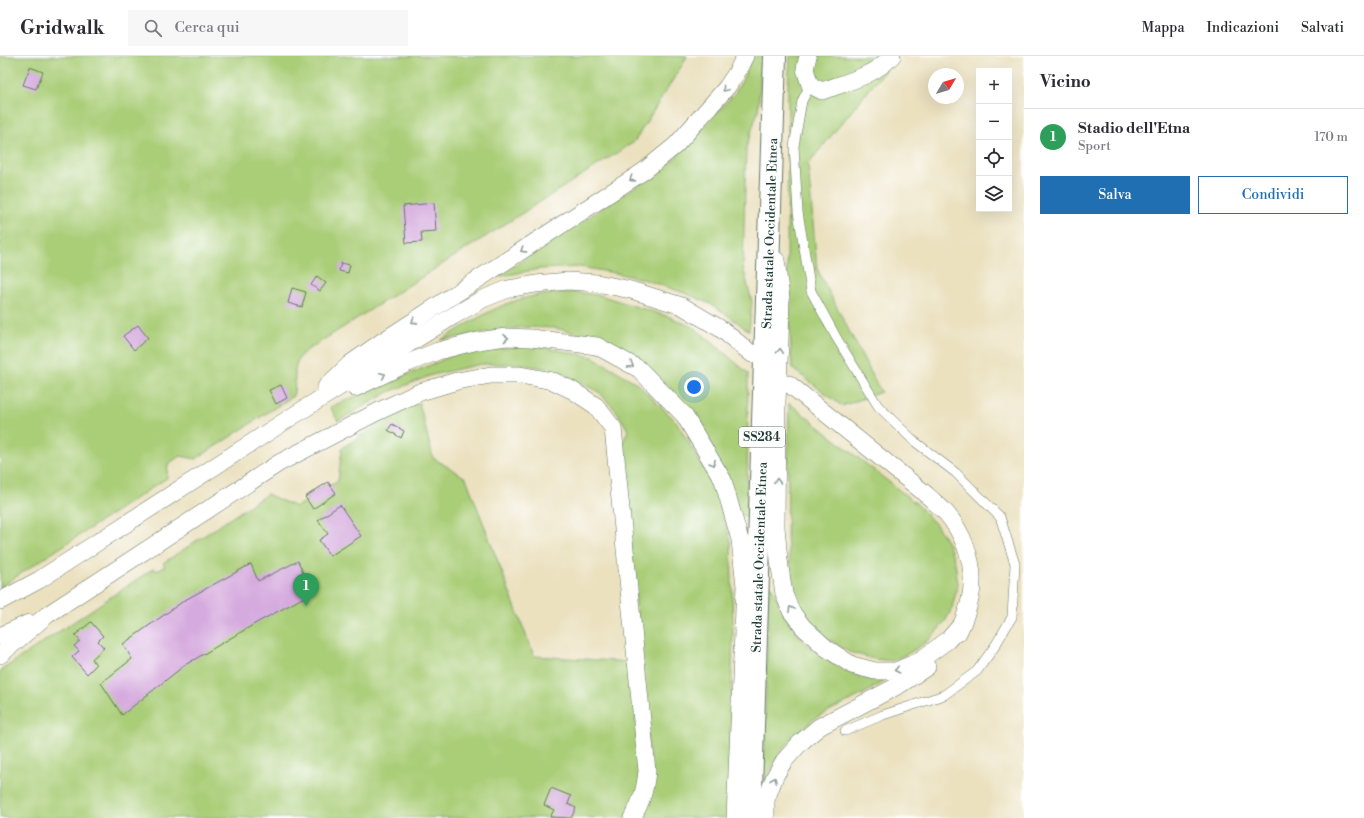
<!DOCTYPE html>
<html lang="it">
<head>
<meta charset="utf-8">
<style>
	:root { --surface:#fff; --page:#f7f7f7; --text:#2b2b33; --muted:#7c7c81; --line:#e1e1e2; --accent:#1f6fb2 }
	body { margin:0; font-family:"Libre Bodoni",serif; background:var(--page); color:var(--text) }
	.controls { position:absolute; right:12px; top:12px; display:grid; overflow:hidden; border-radius:0px; box-shadow:0 4px 16px #0002 }
	.controls button { width:36px; height:36px; display:grid; place-items:center; padding:0; border:0; border-bottom:1px solid var(--line); background:var(--surface); color:var(--text); font:20px sans-serif }
	.compass { position:absolute; left:928px; top:12px; width:36px; height:36px; border-radius:50%; background:var(--surface); box-shadow:0 4px 16px #0002; rotate:52deg }
	.you { position:absolute; left:694px; top:331px; width:14px; height:14px; margin:-10px; border:3px solid #fff; border-radius:50%; background:#1a73e8; box-shadow:0 0 0 6px #1a73e833 }
	.badge { display:grid; place-items:center; width:26px; height:26px; border-radius:50%; background:var(--accent); color:#fff; font-size:13px; font-weight:700 }
	.pin { position:absolute; translate:-50% -33px; filter:drop-shadow(0 1px 2px #0008) }
	.pin::after { content:''; position:absolute; top:21px; width:14px; height:12px; background:inherit; clip-path:polygon(0 0,100% 0,50% 100%) }
	.list { margin:0; padding:0; list-style:none }
	h2 { display:flex; justify-content:space-between; align-items:center; height:52px; margin:0; padding:0 16px; font-size:17px }
	h2 small { font-size:13px; font-weight:400; color:var(--muted) }
	.list li { display:grid; grid-template-columns:26px 1fr auto; gap:12px; align-items:center; box-sizing:border-box; height:56px; padding:0 16px; border-top:1px solid var(--line) }
	.list b { display:block; font-size:15px; white-space:nowrap }
	.list p { margin:0; font-size:13px; white-space:nowrap; color:var(--muted) }
	.list em { font-size:13px; font-style:normal; color:var(--muted) }
	.actions { display:flex; gap:8px; padding:12px 16px }
	.actions a { flex:1; padding:9px 0; border:1px solid var(--accent); border-radius:0px; text-align:center; font-size:14px; color:var(--accent) }
	.actions .main { background:var(--accent); color:#fff }
	.icon { flex:none; width:22px; height:22px; fill:none; stroke:currentColor; stroke-width:2; stroke-linecap:round; stroke-linejoin:round }
	.map { position:relative; flex:none; width:1024px; height:762px; overflow:hidden }
	header { display:flex; align-items:center; gap:24px; box-sizing:border-box; height:56px; padding:0 20px; background:var(--surface); border-bottom:1px solid var(--line) }
	header strong { font-size:19px }
	nav { display:flex; gap:22px; margin-inline-start:auto; font-size:14px }
	.search { width:280px; height:36px; background:var(--page); display:flex; align-items:center; gap:10px; box-sizing:border-box; padding:0 14px; border-radius:0px; color:var(--muted); font-size:15px }
	main { display:flex }
	aside { flex:1; background:var(--surface) }
	.map>svg:first-child { display:block }
	.green { fill:#aace78; stroke:#648656 }
	.building { fill:#d5aade }
	.lines { fill:none; stroke-linecap:round; stroke-linejoin:round }
	.service-casing { stroke:#667665; stroke-width:10 }
	.minor-casing { stroke:#667665; stroke-width:18 }
	.primary-casing { stroke:#667665; stroke-width:24 }
	.service { stroke:#fff; stroke-width:9 }
	.minor { stroke:#fff; stroke-width:17 }
	.primary { stroke:#fff; stroke-width:22 }
	.oneway { stroke:#8f9e9a }
	.labels { text-anchor:middle; stroke-width:3; stroke-linejoin:round; paint-order:stroke }
	.shield { fill:#fff; stroke:#627771; stroke-width:1 }
	.shield-label { font-size:12px; font-weight:bold; fill:#1f3d34 }
	.street-label { font-size:13px; fill:#1f3d34; stroke:#fff }
</style>
</head>
<body>
<header>
<strong>Gridwalk</strong>
<div class="search"><svg class="icon" aria-label="search" viewBox="0 0 24 24"><circle cx="10" cy="10" r="6"/><path d="M15 15l6 6"/></svg>Cerca qui</div>
<nav><a>Mappa</a><a>Indicazioni</a><a>Salvati</a></nav>
</header>
<main>
<div class="map">
<svg width="1024" height="762" viewBox="0 0 1024 762">
	<rect width="100%" height="100%" fill="#fff"/>
	<filter id="ink" filterUnits="userSpaceOnUse"><feTurbulence type="fractalNoise" baseFrequency=".025" numOctaves="2"/><feDisplacementMap in="SourceGraphic" scale="8" xChannelSelector="R" yChannelSelector="G"/><feConvolveMatrix kernelMatrix="1 2 1 2 8 2 1 2 1" color-interpolation-filters="sRGB"/></filter>
	<filter id="wash" filterUnits="userSpaceOnUse"><feTurbulence type="fractalNoise" baseFrequency=".012" numOctaves="4" result="noise"/><feDisplacementMap in="SourceGraphic" scale="16" xChannelSelector="R" yChannelSelector="G"/><feGaussianBlur stdDeviation="0.9" result="paint"/><feColorMatrix in="noise" values="0 0 0 0 0 0 0 0 0 0 0 0 0 0 0 0 0 1.4 0 .05"/><feComposite in="paint" operator="in"/></filter>
	<g filter="url(#wash)">
		<rect width="100%" height="100%" fill="#ebe1bf"/>
		<g class="green">
			<path d="M0 0H687L684 6 634 86 309 293C306 295 301 298 299 302 292 313 297 328 293 340L196 403 180 400 168 408 167 422 23 516 0 532Z"/>
			<path d="M752 0H762L758 55 746 92 743 211 752 246 749 275 713 249 687 238 643 223 615 217 580 211 539 213 497 221 650 121 671 106 734 38 742 25Z"/>
			<path d="M790 0H897L808 108 817 213 881 336 842 350 792 312 787 216 788 29Z"/>
			<path d="M574 236 599 239 670 261 695 272 748 317 747 461 740 458 691 355 668 329 639 304 604 284 555 272 523 271 441 284C467 269 492 251 521 243 538 238 557 237 574 236Z"/>
			<path d="M532 289 593 301 635 326 676 365 713 428 731 485 733 575 728 762H644L645 760 652 728 622 390 628 374 618 357 599 336 555 314 520 308H481L432 319 389 336 338 365 330 351 459 297Z"/>
			<path d="M419 346 433 402 466 422 534 600 632 606 640 734 626 762H0V615L154 512 156 515 165 510 163 507 267 438 296 451 307 445 305 441 328 426 331 429 338 425 342 392 395 357Z"/>
			<path d="M789 347 918 449 937 470 948 487 955 506 958 528 952 552 945 566 928 585 911 596 892 605 874 603 849 596 824 580 806 563 793 539 787 481Z"/>
			<path d="M769 527C776 536 778 548 784 558 801 588 831 611 864 622 870 624 878 624 885 625L865 637 817 661 796 678 783 693 763 727Z"/>
		</g>
		<g id="blocks">
			<g class="building">
				<path d="M30 11 43 16 36 33 23 29Z"/>
				<path d="M434 147 436 175 421 176 422 186 406 187 403 150Z"/>
				<path d="M341 207 350 209 348 217 339 215Z"/>
				<path d="M317 220 326 227 320 235 311 229Z"/>
				<path d="M292 232 306 236 302 251 288 247Z"/>
				<path d="M138 269 148 282 134 294 123 280Z"/>
				<path d="M281 329 287 342 276 348 269 334Z"/>
				<path d="M392 368 404 375 401 382 388 374Z"/>
				<path d="M328 426 336 437 313 453 305 441Z"/>
				<path d="M340 449 361 480 330 500 319 484 328 478 318 464Z"/>
				<path d="M298 505 312 537 258 566 185 609 122 659 101 627 132 603 123 588 185 544 251 508 258 525Z"/>
				<path d="M91 566 103 580 98 585 104 592 92 603 96 609 87 618 72 601 79 595 74 590 80 585 75 579Z"/>
				<path d="M551 732 571 740 568 748 576 752 571 762 550 761 554 754 544 749Z"/>
			</g>
		</g>
	</g>
	<g filter="url(#ink)">
		<use href="#blocks" fill-opacity="0" stroke="#667665" stroke-width="1"/>
		<g class="lines">
			<defs>
				<path id="service" d="M810 29 802 45 794 90 798 156 811 235 836 281 878 350 914 385 956 417 1000 461 1015 508 1012 561 995 590 977 615 944 639 883 659 845 675"/>
				<g id="minor">
					<path d="M808 0 805 13 810 29 822 35C847 26 874 20 892 0"/>
					<path d="M776 204 781 242 780 285 777 346 776 471 779 504 784 538 791 555 803 571 826 592 852 609 875 615H896L919 605 948 584 962 568"/>
					<path d="M789 328 927 439C933 445 941 451 947 458 962 476 973 502 972 527 972 544 965 562 958 577"/>
					<path d="M326 331 350 308 383 285 644 115 676 89 727 31 737 16 745 0"/>
					<path d="M355 332 408 307 438 295 478 285 506 281 531 282 597 290 639 313 684 359 723 424 740 484 745 530 735 762"/>
					<path d="M0 545 39 524 296 358 453 260 483 243 508 233 536 228 568 225 597 227 631 234 682 250 721 273 752 298"/>
					<path d="M0 580 29 567"/>
					<path d="M0 599 47 559 279 407 377 356 420 336 457 325 491 319H520L553 325 572 334 596 350 613 372 647 715C645 733 642 746 632 762"/>
					<path d="M766 762V744L775 720 784 705 800 687 819 671 901 628 927 611"/>
				</g>
				<g id="primary">
					<path id="s1" d="M750 762 775 0"/>
				</g>
			</defs>
			<use href="#service" class="service-casing"/>
			<use href="#minor" class="minor-casing"/>
			<use href="#primary" class="primary-casing"/>
			<use href="#service" class="service"/>
			<use href="#minor" class="minor"/>
			<use href="#primary" class="primary"/>
		</g>
		<defs><path id="oneway-chevron" d="M-2-3.5L2.5 0L-2 3.5" fill="none" stroke-width="1.6" stroke-linecap="round" stroke-linejoin="round"/></defs>
		<g class="oneway">
			<use href="#oneway-chevron" transform="translate(725 33) rotate(129)"/>
			<use href="#oneway-chevron" transform="translate(632 123) rotate(147)"/>
			<use href="#oneway-chevron" transform="translate(523 194) rotate(147)"/>
			<use href="#oneway-chevron" transform="translate(414 265) rotate(147)"/>
			<use href="#oneway-chevron" transform="translate(506 282) rotate(-3)"/>
			<use href="#oneway-chevron" transform="translate(780 295) rotate(-87)"/>
			<use href="#oneway-chevron" transform="translate(631 309) rotate(29)"/>
			<use href="#oneway-chevron" transform="translate(383 319) rotate(-25)"/>
			<use href="#oneway-chevron" transform="translate(713 407) rotate(59)"/>
			<use href="#oneway-chevron" transform="translate(777 425) rotate(-90)"/>
			<use href="#oneway-chevron" transform="translate(791 553) rotate(-118)"/>
			<use href="#oneway-chevron" transform="translate(897 614) rotate(167)"/>
			<use href="#oneway-chevron" transform="translate(774 724) rotate(-68)"/>
		</g>
	</g>
	<g class="labels">
		<rect class="shield" x="739" y="371" width="46" height="20" rx="3"/>
		<g class="shield-label">
			<text x="762" y="385">SS284</text>
		</g>
		<g class="street-label">
			<text dy="5" stroke="none"><textPath href="#s1" startOffset="585">Strada statale Occidentale Etnea</textPath></text>
			<text dy="5" stroke="none"><textPath href="#s1" startOffset="261">Strada statale Occidentale Etnea</textPath></text>
		</g>
	</g>
</svg>
<div class="controls">
<button>+</button>
<button>−</button>
<button><svg class="icon" aria-label="locate" viewBox="0 0 24 24"><circle cx="12" cy="12" r="6"/><path d="M12 2v4M12 18v4M2 12h4M18 12h4"/></svg></button>
<button><svg class="icon" aria-label="layers" viewBox="0 0 24 24"><path d="M12 4l9 5-9 5-9-5zM3 14l9 5 9-5"/></svg></button>
</div>
<svg class="compass" viewBox="-18 -18 36 36"><path d="M0-13l5 13h-10z" fill="#e53935"/><path d="M0 13l5-13h-10z" fill="#7c7c81"/></svg>
<div class="you"></div>
<div class="pin badge" style="left:306px;top:550px;background:#2e9e5b">1</div>
</div>
<aside>
<h2>Vicino<small></small></h2>
<ul class="list">
<li><span class="badge" style="background:#2e9e5b">1</span><div><b>Stadio dell'Etna</b><p>Sport</p></div><em>170 m</em></li>
</ul>
<div class="actions"><a class="main">Salva</a><a>Condividi</a></div>
</aside>
</main>
</body>
</html>
